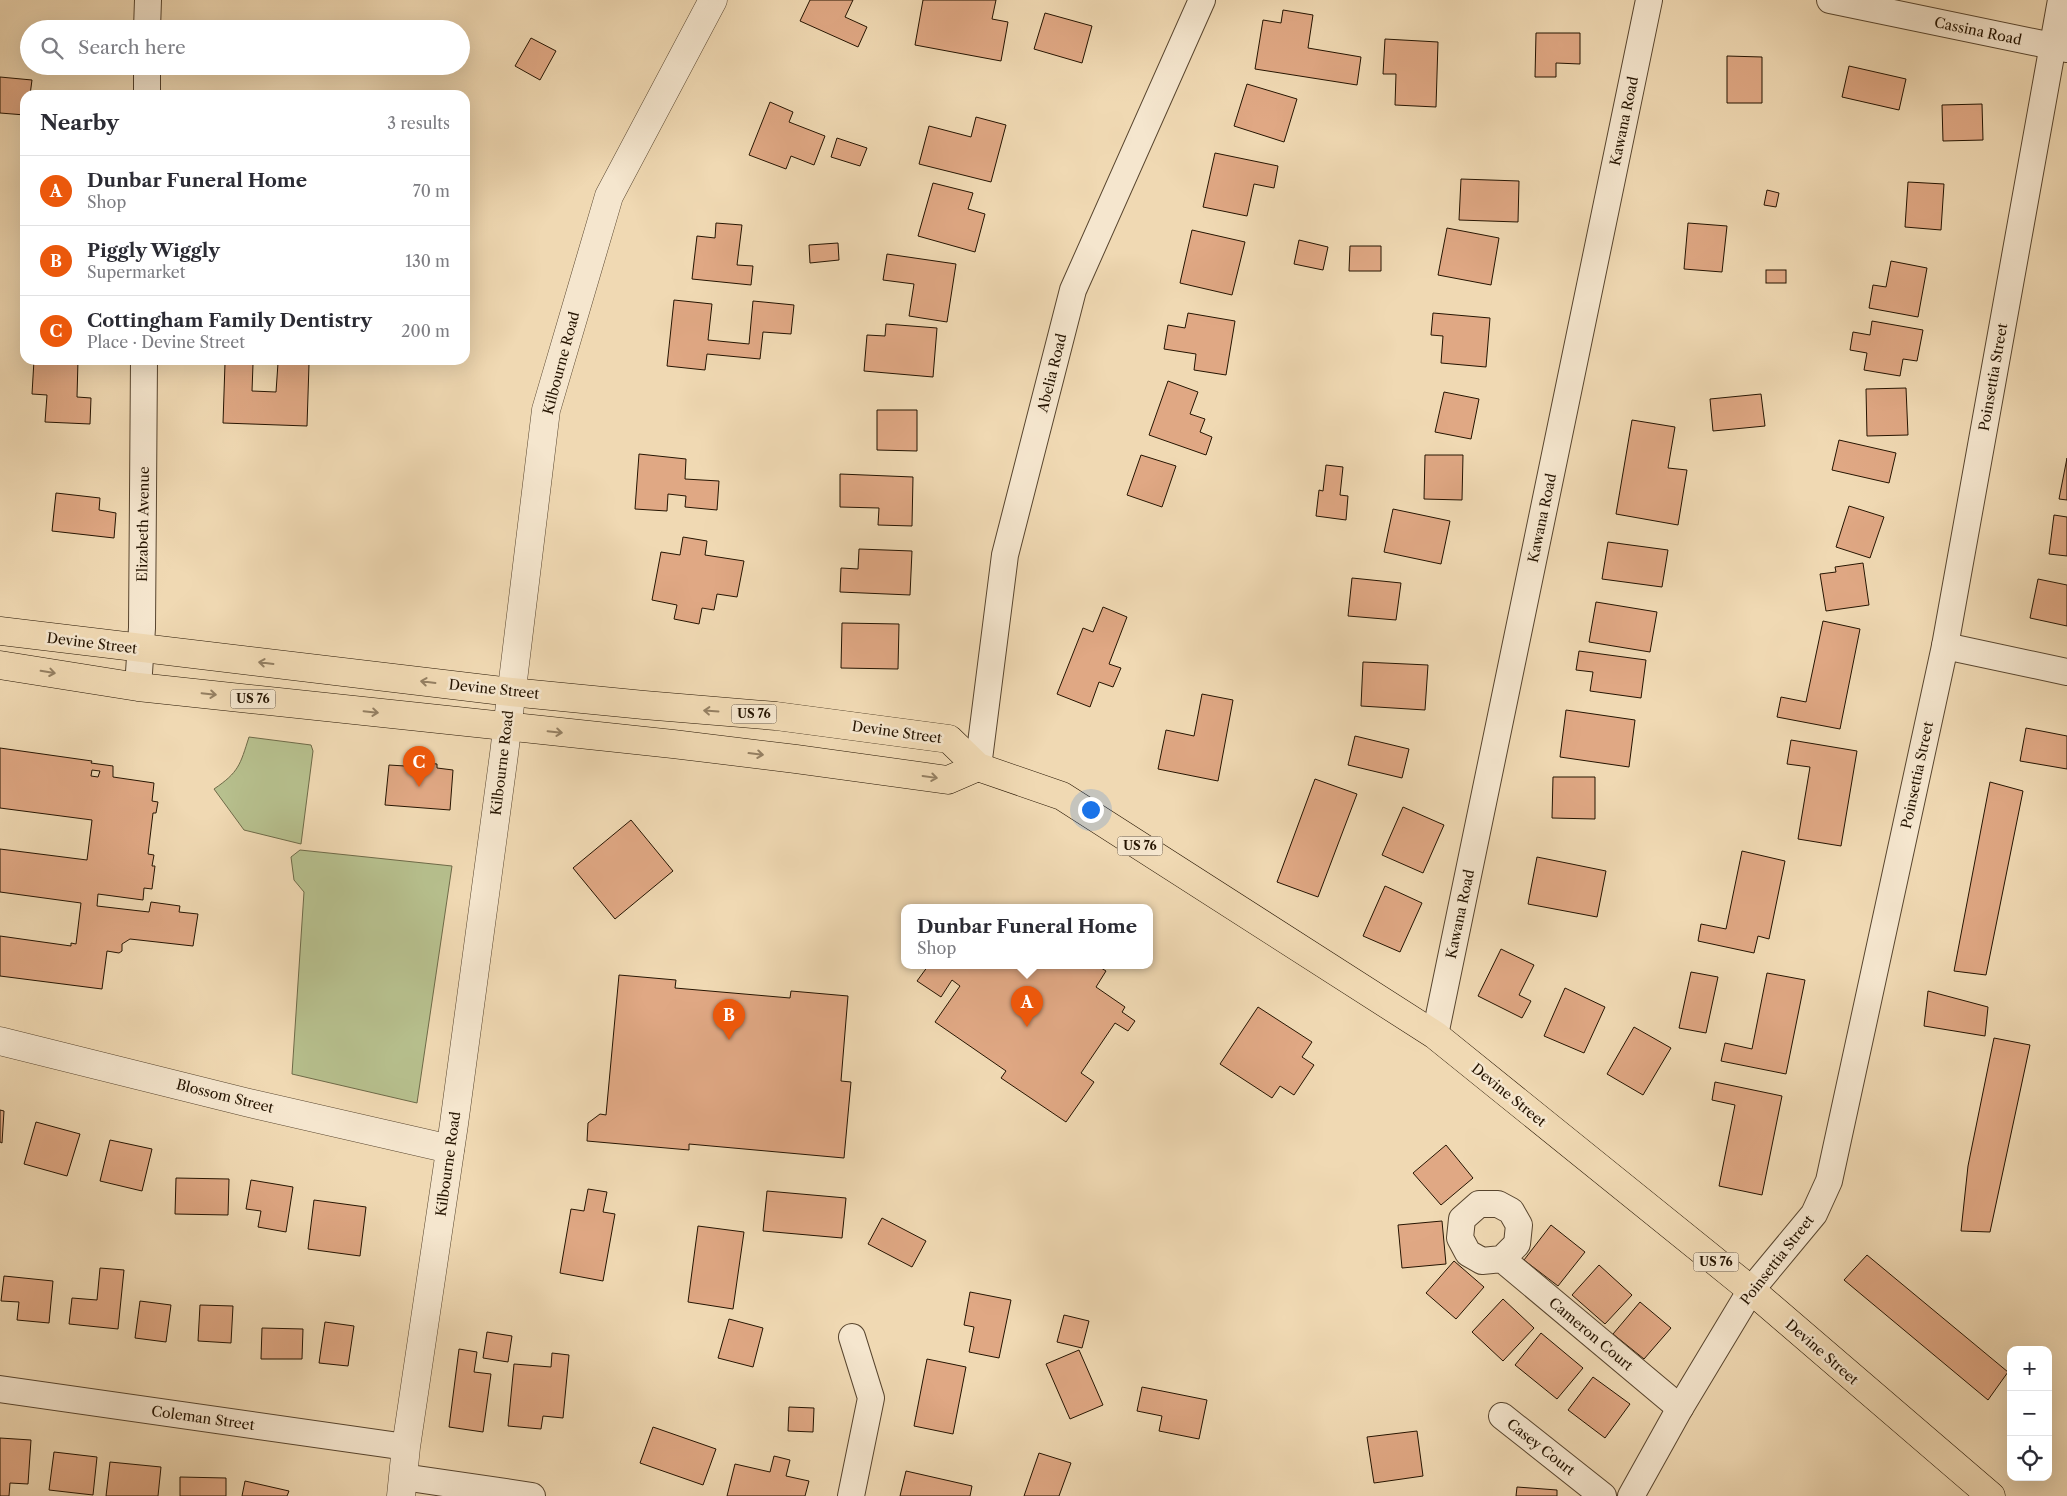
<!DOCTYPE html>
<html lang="en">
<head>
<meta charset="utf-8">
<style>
	:root { --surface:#fff; --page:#f7f7f7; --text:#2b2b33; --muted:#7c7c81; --line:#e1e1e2; --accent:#ea580c }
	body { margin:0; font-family:"Libre Caslon Text",serif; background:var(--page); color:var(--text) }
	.controls { position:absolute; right:15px; bottom:15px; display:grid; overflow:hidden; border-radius:10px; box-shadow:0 5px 20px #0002 }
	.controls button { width:45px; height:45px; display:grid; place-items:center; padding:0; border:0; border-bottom:1px solid var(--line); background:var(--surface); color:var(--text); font:25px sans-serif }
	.you { position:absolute; left:1090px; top:809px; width:18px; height:18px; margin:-12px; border:4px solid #fff; border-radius:50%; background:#1a73e8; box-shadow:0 0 0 8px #1a73e833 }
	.badge { display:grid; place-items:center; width:32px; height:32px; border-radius:50%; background:var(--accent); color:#fff; font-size:16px; font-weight:700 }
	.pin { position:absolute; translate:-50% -41px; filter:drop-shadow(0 1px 2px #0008) }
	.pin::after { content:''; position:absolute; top:26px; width:18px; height:15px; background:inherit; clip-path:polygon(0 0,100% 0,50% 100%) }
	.popup { position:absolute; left:901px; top:904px; width:252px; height:65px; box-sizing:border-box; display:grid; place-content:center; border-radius:10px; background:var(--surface); filter:drop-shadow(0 1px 4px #0005); font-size:16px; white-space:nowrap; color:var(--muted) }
	.popup b { font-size:19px; color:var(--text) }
	.popup::after { content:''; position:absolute; left:50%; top:100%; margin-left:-10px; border:10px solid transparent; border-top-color:var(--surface) }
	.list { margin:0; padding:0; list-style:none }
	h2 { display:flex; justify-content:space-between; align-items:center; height:65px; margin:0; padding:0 20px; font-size:21px }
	h2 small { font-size:16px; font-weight:400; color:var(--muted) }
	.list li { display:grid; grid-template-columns:32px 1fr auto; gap:15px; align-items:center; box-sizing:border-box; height:70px; padding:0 20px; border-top:1px solid var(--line) }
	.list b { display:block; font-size:19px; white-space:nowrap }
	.list p { margin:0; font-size:16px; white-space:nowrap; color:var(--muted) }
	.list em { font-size:16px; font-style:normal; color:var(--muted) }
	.icon { flex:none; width:28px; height:28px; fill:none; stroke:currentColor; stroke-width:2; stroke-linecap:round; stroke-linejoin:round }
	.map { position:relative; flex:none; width:2067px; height:1496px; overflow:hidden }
	.search { position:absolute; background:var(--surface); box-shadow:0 5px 20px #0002; left:20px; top:20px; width:450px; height:55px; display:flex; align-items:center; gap:12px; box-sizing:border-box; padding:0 18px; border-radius:28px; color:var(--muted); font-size:19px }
	.panel { position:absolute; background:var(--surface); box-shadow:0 5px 20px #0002; left:20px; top:90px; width:450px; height:275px; border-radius:15px }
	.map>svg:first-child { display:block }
	.green { fill:#b7c08e; stroke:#6e6a48 }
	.building { fill:#e0a884; stroke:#251401; fill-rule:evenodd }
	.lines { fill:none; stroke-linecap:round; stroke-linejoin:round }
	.minor-casing { stroke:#58452e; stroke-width:28 }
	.tertiary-casing { stroke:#58452e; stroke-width:29 }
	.primary-casing { stroke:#251401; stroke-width:29 }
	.minor { stroke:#f5e6ce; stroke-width:26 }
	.tertiary { stroke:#f5e6ce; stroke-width:28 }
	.primary { stroke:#f0d9b3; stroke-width:28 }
	.oneway { stroke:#958063 }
	.labels { text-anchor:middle; stroke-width:5; stroke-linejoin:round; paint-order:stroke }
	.shield { fill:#f5e6ce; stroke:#63533e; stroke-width:1 }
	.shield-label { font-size:12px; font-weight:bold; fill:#251401 }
	.street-label { font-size:14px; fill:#251401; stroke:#f5e6ce }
</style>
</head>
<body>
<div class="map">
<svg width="2067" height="1496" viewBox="0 0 2067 1496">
	<rect width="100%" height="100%" fill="#f0d9b3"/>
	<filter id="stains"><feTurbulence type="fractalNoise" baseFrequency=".004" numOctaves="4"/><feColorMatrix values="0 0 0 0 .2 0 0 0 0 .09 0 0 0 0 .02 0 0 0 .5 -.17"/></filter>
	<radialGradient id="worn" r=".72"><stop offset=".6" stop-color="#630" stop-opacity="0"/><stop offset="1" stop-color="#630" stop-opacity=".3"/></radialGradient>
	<g class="green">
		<path d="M249 737 311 745 313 751 301 844 244 830 214 789C239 772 240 765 249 737Z"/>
		<path d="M300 850 452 866 417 1103 292 1074 304 892 294 880 291 857Z"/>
	</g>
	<g class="building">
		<path d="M810 0H853L845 17 867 27 858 47 800 21Z"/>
		<path d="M923 0H996L992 19 1008 22 1001 61 915 45Z"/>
		<path d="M1283 10 1313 15 1308 48 1361 57 1357 85 1255 69 1263 20 1281 23Z"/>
		<path d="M1045 13 1092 26 1082 63 1034 49Z"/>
		<path d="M1536 33H1580V64L1556 63V77H1535Z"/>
		<path d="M531 38 556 51 540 80 515 66Z"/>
		<path d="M1385 39 1438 42 1436 107 1395 105 1396 74H1383Z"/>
		<path d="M1727 56 1762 57V103H1727Z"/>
		<path d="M1849 66 1906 79 1899 110 1842 97Z"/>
		<path d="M0 77 32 80 30 95H25V115L0 113Z"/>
		<path d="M1247 84 1297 99 1284 142 1234 126Z"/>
		<path d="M770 102 793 112 789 122 825 136 814 165 791 156 786 169 749 155Z"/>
		<path d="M1982 104 1983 140 1943 141 1942 105Z"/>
		<path d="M976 117 1006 125 991 182 919 164 929 126 971 137Z"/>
		<path d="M837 138 867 148 860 166 831 157Z"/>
		<path d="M1215 153 1278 166 1274 188 1254 184 1247 216 1203 207Z"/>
		<path d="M1461 179 1519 181 1518 222 1459 220Z"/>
		<path d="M1908 182 1944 184 1941 230 1905 227Z"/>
		<path d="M933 183 973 193 968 209 985 214 975 252 918 236Z"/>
		<path d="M1767 190 1779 193 1776 207 1764 205Z"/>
		<path d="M716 223 742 225 737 265 753 266 751 285 692 279 697 236 715 238Z"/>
		<path d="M1688 223 1727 226 1722 272 1684 269Z"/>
		<path d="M1447 228 1499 238 1491 285 1438 275Z"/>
		<path d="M1192 230 1245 242 1232 295 1180 283Z"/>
		<path d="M1299 240 1328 247 1323 270 1294 264Z"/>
		<path d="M838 243 839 260 810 263 809 245Z"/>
		<path d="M1350 246H1381V271H1349Z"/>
		<path d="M887 254 956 264 947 322 909 316 914 284 883 280Z"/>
		<path d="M1891 261 1927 268 1918 317 1869 308 1873 285 1886 287Z"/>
		<rect x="1766" y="270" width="20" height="13"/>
		<path d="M674 300 712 304 708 340 749 344 753 301 794 305 791 334 763 332 760 359 707 354 705 370 667 366Z"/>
		<path d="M1188 313 1235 321 1226 375 1194 370 1196 354 1164 349 1168 325 1185 328Z"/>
		<path d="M1433 313 1490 318 1486 367 1441 363 1443 336 1431 335Z"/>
		<path d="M1872 321 1923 330 1917 361 1903 359 1900 376 1864 370 1867 353 1850 350 1853 332 1870 335Z"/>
		<path d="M886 324 937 328 933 377 864 371 867 335 885 336Z"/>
		<path d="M34 360H78L77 397 91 398 90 424 45 422 47 395 32 394Z"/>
		<path d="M225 363 253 364 252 391 276 392 278 363 309 364 307 426 223 423Z"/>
		<path d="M1168 381 1198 392 1190 414 1205 419 1200 432 1212 437 1206 455 1149 435Z"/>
		<path d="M1906 388 1908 435 1867 436 1866 389Z"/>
		<path d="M1444 392 1479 399 1471 439 1435 432Z"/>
		<path d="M1761 394 1765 426 1713 431 1710 399Z"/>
		<path d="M877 410H917V451L877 450Z"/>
		<path d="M1632 420 1675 427 1668 468 1687 470 1678 525 1616 514Z"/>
		<path d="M1839 440 1896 453 1889 483 1832 470Z"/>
		<path d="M639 454 686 459 685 479 719 481 717 510 685 507 686 496 668 494 667 511 635 509Z"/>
		<path d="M1141 455 1176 466 1162 507 1127 495Z"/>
		<path d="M1425 455H1463L1462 500 1424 499Z"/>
		<path d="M2067 458V500L2059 499Z"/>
		<path d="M1326 465 1343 467 1340 495 1348 496 1346 520 1316 516 1319 490 1323 491Z"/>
		<path d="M840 474 913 477 912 526 878 525 879 508 840 507Z"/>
		<path d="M56 493 100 498 99 510 116 513 114 538 52 531Z"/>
		<path d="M1849 506 1884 517 1870 558 1836 547Z"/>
		<path d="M1393 509 1450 521 1441 564 1384 552Z"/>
		<path d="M2054 515 2067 517V556L2049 554Z"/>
		<path d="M683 537 707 541 705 555 744 561 737 597 717 594 714 610 702 608 699 624 674 619 677 605 652 600 661 552 680 555Z"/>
		<path d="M1608 542 1668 550 1662 587 1602 579Z"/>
		<path d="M859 549 912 551 910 595 840 592 841 568 858 569Z"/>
		<path d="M1863 563 1869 605 1826 611 1820 574 1836 572 1835 567Z"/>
		<path d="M1352 578 1401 583 1396 620 1348 616Z"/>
		<path d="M2038 579 2067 585V626L2030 618Z"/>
		<path d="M1596 602 1657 612 1650 652 1589 642Z"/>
		<path d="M1103 607 1127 617 1109 664 1121 668 1113 687 1099 682 1090 707 1057 694 1083 628 1093 632Z"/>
		<path d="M1823 621 1860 629 1840 729 1777 717 1781 697 1806 702Z"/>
		<path d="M842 623 899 624 898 669 841 668Z"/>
		<path d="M1579 651 1646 660 1641 698 1590 691 1593 672 1576 670Z"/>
		<path d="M1363 662 1428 665 1425 710 1361 706Z"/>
		<path d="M1202 694 1233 700 1218 781 1158 769 1166 730 1194 736Z"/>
		<path d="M1566 710 1635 720 1629 767 1560 757Z"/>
		<path d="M2026 728 2067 736V769L2020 761Z"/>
		<path d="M1355 736 1409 749 1402 778 1348 765Z"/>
		<path d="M1791 740 1857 751 1841 846 1798 839 1810 767 1787 764Z"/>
		<path d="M0 748 92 761 91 763 113 766V777L154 783 152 801 158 802 156 813H153L148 854 154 855 152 866H155L152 889 144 888 143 900 98 894 97 906 149 912 151 902 180 906 179 912 198 914 193 946 130 939 122 944V951L119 953 107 951 102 989 0 976V936L71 946V943L76 944 81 903 0 892V849L87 860 92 820 0 808ZM92 770 100 771 98 777 91 776Z"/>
		<path d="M405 761 437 764V768L453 770 450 810 385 805 389 765 405 766Z"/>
		<path d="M1553 777H1595V819L1552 818Z"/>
		<path d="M1315 779 1357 794 1318 897 1277 882Z"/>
		<path d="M1990 782 2023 791 1986 975 1954 971Z"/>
		<path d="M1403 807 1444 825 1423 873 1382 855Z"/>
		<path d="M631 820 673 871 615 919 573 868Z"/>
		<path d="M1742 851 1785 861 1769 939 1758 936 1754 953 1698 941 1701 924 1726 929Z"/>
		<path d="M1537 857 1606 871 1597 917 1528 904Z"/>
		<path d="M1385 886 1422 903 1400 952 1363 936Z"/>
		<path d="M1501 949 1534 965 1519 995 1531 1001 1522 1018 1478 996Z"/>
		<path d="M928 966H959L963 968 965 966H1098L1106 971 1096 987 1125 1007 1122 1012 1135 1021 1128 1031 1115 1023 1081 1073 1094 1082 1066 1122 1001 1078 1006 1071 935 1022 960 986 952 980 941 997 917 981Z"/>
		<path d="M1691 972 1718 977 1706 1033 1679 1028Z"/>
		<path d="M1767 973 1805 980 1786 1074 1721 1061 1725 1043 1752 1049Z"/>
		<path d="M619 975 676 980 675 988 790 998 791 991 848 996 841 1081 851 1082 844 1158 689 1144V1150L587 1141 588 1123 600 1114 606 1115Z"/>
		<path d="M1565 988 1605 1007 1584 1053 1544 1036Z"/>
		<path d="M1928 991 1988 1007 1985 1036 1924 1026Z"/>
		<path d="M1258 1007 1312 1042 1302 1057 1314 1065 1294 1095 1280 1086 1272 1098 1220 1064Z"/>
		<path d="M1634 1027 1671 1048 1643 1095 1607 1074Z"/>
		<path d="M1994 1038 2030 1045 1990 1232 1961 1231 1968 1166Z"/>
		<path d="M1715 1082 1782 1096 1762 1195 1719 1186 1735 1105 1712 1100Z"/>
		<path d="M0 1110 4 1111 2 1143 0 1142Z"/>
		<path d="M36 1122 80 1134 67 1176 24 1164Z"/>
		<path d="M110 1140 152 1149 142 1191 100 1181Z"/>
		<path d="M1446 1145 1473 1178 1441 1205 1413 1173Z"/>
		<path d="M176 1178 229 1179 228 1215 175 1214Z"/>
		<path d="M251 1180 293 1187 286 1232 258 1227 261 1211 246 1209Z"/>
		<path d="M588 1189 607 1192 603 1212 615 1214 603 1281 560 1273 571 1209 584 1211Z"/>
		<path d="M767 1191 846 1198 842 1238 763 1231Z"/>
		<path d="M314 1200 366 1207 360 1256 308 1249Z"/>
		<path d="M882 1218 926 1241 912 1267 868 1244Z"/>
		<path d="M1442 1221 1446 1264 1402 1268 1398 1225Z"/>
		<path d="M1551 1225 1585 1252 1558 1286 1524 1260Z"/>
		<path d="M698 1226 744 1232 733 1309 688 1302Z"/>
		<path d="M1867 1255 2008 1372 1988 1400 1844 1280Z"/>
		<path d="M1454 1261 1484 1287 1456 1319 1426 1293Z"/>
		<path d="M1599 1265 1632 1295 1605 1324 1572 1295Z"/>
		<path d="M100 1268 124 1270 118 1329 69 1324 72 1298 97 1300Z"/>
		<path d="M4 1276 53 1281 49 1323 17 1320 19 1302 1 1301Z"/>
		<path d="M970 1292 1011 1300 999 1358 969 1352 974 1327 964 1325Z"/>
		<path d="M1503 1299 1534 1328 1503 1361 1472 1332Z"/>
		<path d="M140 1301 171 1305 166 1342 135 1338Z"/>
		<path d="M1640 1302 1671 1328 1644 1359 1613 1334Z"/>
		<path d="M200 1305 233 1306 231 1343 198 1341Z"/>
		<path d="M1064 1315 1089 1321 1082 1348 1057 1342Z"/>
		<path d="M729 1319 763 1328 753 1367 718 1358Z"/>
		<path d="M325 1322 354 1326 348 1366 319 1363Z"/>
		<path d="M262 1328 303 1329 302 1359H261Z"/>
		<path d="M487 1332 512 1336 508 1362 483 1358Z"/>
		<path d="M1541 1333 1583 1368 1557 1399 1515 1365Z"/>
		<path d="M459 1349 477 1352 474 1372 491 1374 483 1432 449 1427Z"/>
		<path d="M1079 1350 1103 1405 1070 1419 1046 1364Z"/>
		<path d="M552 1353 569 1355 563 1418 543 1416 541 1429 508 1426 514 1364 551 1367Z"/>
		<path d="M927 1359 966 1367 953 1434 914 1426Z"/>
		<path d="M1593 1377 1630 1404 1605 1438 1568 1410Z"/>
		<path d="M1142 1387 1207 1400 1199 1439 1159 1431 1162 1416 1137 1411Z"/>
		<path d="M789 1407 814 1408 813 1432 788 1431Z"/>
		<path d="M653 1427 716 1449 703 1485 640 1463Z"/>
		<path d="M1417 1431 1423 1476 1374 1483 1367 1437Z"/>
		<path d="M0 1438 31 1440 28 1484 10 1483 9 1496H0Z"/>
		<path d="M54 1452 97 1457 93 1495 49 1490Z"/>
		<path d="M1039 1453 1071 1463 1059 1496H1024Z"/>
		<path d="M774 1456 790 1460 786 1476 809 1481 805 1496H727L735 1464 770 1472Z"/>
		<path d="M110 1462 161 1467 158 1496H106Z"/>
		<path d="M906 1471 972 1486 970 1496H900Z"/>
		<path d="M180 1477 226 1478V1496H180Z"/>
		<path d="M245 1481 289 1491 287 1496H242Z"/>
		<path d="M1517 1487 1557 1490V1496H1516Z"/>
	</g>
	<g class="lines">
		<defs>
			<g id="minor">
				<path d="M1830 0 2067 49"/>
				<path d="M147 29 148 0"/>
				<path d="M147 95V66"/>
				<path d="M1945 646 2067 672"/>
				<path d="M138 687 142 628 144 360"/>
				<path d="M978 767 1005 555 1073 290 1202 0"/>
				<path d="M1435 1035 1649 0"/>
				<path d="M1502 1259 1517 1244 1519 1225 1511 1211 1498 1204H1479L1462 1219 1460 1238 1468 1253 1482 1261 1502 1259 1680 1408"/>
				<path d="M0 1389 406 1447"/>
				<path d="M1502 1416 1603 1496"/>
				<path d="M403 1477 532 1496"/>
				<path d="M851 1496 871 1398 852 1337"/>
				<path d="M1631 1496 1680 1408 1751 1290 1814 1214 1829 1181 1945 646 2061 0"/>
			</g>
			<g id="tertiary">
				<path d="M0 1041 245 1102 450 1149"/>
				<path d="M401 1496 406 1447 454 1124 504 754 546 410 609 196 713 0"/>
			</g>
			<g id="primary">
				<path d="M0 631 511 692 644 705 776 716 949 739 978 767 1062 796 1435 1035 1751 1290 1991 1496"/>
				<path d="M0 665 138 687 673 744 796 759 948 780 978 767"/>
			</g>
		</defs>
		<use href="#minor" class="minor-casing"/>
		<use href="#tertiary" class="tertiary-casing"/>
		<use href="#primary" class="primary-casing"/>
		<use href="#minor" class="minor"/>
		<use href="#tertiary" class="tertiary"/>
		<use href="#primary" class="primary"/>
	</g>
	<defs><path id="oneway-shaft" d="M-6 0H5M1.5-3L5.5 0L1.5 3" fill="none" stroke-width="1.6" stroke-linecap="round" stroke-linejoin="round" transform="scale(1.25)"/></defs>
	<g class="oneway">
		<use href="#oneway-shaft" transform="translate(266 663) rotate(-173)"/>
		<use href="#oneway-shaft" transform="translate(48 672) rotate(9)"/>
		<use href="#oneway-shaft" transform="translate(428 682) rotate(-173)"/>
		<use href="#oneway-shaft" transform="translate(209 694) rotate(6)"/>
		<use href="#oneway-shaft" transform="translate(711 711) rotate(-176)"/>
		<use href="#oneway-shaft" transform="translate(371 712) rotate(6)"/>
		<use href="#oneway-shaft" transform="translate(555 732) rotate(6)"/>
		<use href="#oneway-shaft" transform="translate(756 754) rotate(7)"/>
		<use href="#oneway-shaft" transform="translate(930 777) rotate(8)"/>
	</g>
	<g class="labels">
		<g class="shield">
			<rect x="230.5" y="689.5" width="45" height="19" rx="4"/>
			<rect x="731.5" y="704.5" width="45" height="19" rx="4"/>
			<rect x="1117.5" y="836.5" width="45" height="19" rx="4"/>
			<rect x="1693.5" y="1252.5" width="45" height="19" rx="4"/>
		</g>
		<g class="shield-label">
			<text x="253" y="703">US 76</text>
			<text x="754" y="718">US 76</text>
			<text x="1140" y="850">US 76</text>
			<text x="1716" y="1266">US 76</text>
		</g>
		<g class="street-label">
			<text transform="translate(1978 31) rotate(12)" y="5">Cassina Road</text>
			<text transform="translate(1624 121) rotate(-78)" y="5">Kawana Road</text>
			<text transform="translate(561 363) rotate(-75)" y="5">Kilbourne Road</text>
			<text transform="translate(1052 373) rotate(-76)" y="5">Abelia Road</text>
			<text transform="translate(1993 377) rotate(-80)" y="5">Poinsettia Street</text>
			<text transform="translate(1542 518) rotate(-78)" y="5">Kawana Road</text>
			<text transform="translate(143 524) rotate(-89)" y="5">Elizabeth Avenue</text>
			<text transform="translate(92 643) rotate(7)" y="5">Devine Street</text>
			<text transform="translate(494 689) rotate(6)" y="5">Devine Street</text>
			<text transform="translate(897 732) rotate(8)" y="5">Devine Street</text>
			<text transform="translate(502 763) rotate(-83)" y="5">Kilbourne Road</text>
			<text transform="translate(1917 775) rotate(-78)" y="5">Poinsettia Street</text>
			<text transform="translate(1460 914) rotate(-78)" y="5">Kawana Road</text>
			<text transform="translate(1509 1095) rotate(39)" y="5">Devine Street</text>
			<text transform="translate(225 1096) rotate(14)" y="5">Blossom Street</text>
			<text transform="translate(448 1164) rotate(-82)" y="5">Kilbourne Road</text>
			<text transform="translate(1777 1260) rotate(-52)" y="5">Poinsettia Street</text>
			<text transform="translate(1591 1334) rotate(40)" y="5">Cameron Court</text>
			<text transform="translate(1822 1352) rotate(41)" y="5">Devine Street</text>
			<text transform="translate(203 1418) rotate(8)" y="5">Coleman Street</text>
			<text transform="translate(1541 1447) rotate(38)" y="5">Casey Court</text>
		</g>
	</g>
	<rect width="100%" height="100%" filter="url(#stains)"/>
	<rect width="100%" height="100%" fill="url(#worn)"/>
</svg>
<div class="controls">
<button>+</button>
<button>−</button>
<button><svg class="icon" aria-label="locate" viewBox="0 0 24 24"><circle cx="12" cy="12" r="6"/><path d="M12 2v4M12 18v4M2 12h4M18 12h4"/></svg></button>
</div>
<div class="you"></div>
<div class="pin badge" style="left:1027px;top:1027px">A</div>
<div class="popup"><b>Dunbar Funeral Home</b>Shop</div>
<div class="pin badge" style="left:729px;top:1040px">B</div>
<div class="pin badge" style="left:419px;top:787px">C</div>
<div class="search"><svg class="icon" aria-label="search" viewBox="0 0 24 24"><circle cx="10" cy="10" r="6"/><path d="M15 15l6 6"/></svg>Search here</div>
<section class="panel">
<h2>Nearby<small>3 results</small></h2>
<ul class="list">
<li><span class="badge">A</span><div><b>Dunbar Funeral Home</b><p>Shop</p></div><em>70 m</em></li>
<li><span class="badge">B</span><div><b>Piggly Wiggly</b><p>Supermarket</p></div><em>130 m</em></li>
<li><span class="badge">C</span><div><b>Cottingham Family Dentistry</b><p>Place · Devine Street</p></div><em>200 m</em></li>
</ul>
</section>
</div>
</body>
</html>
